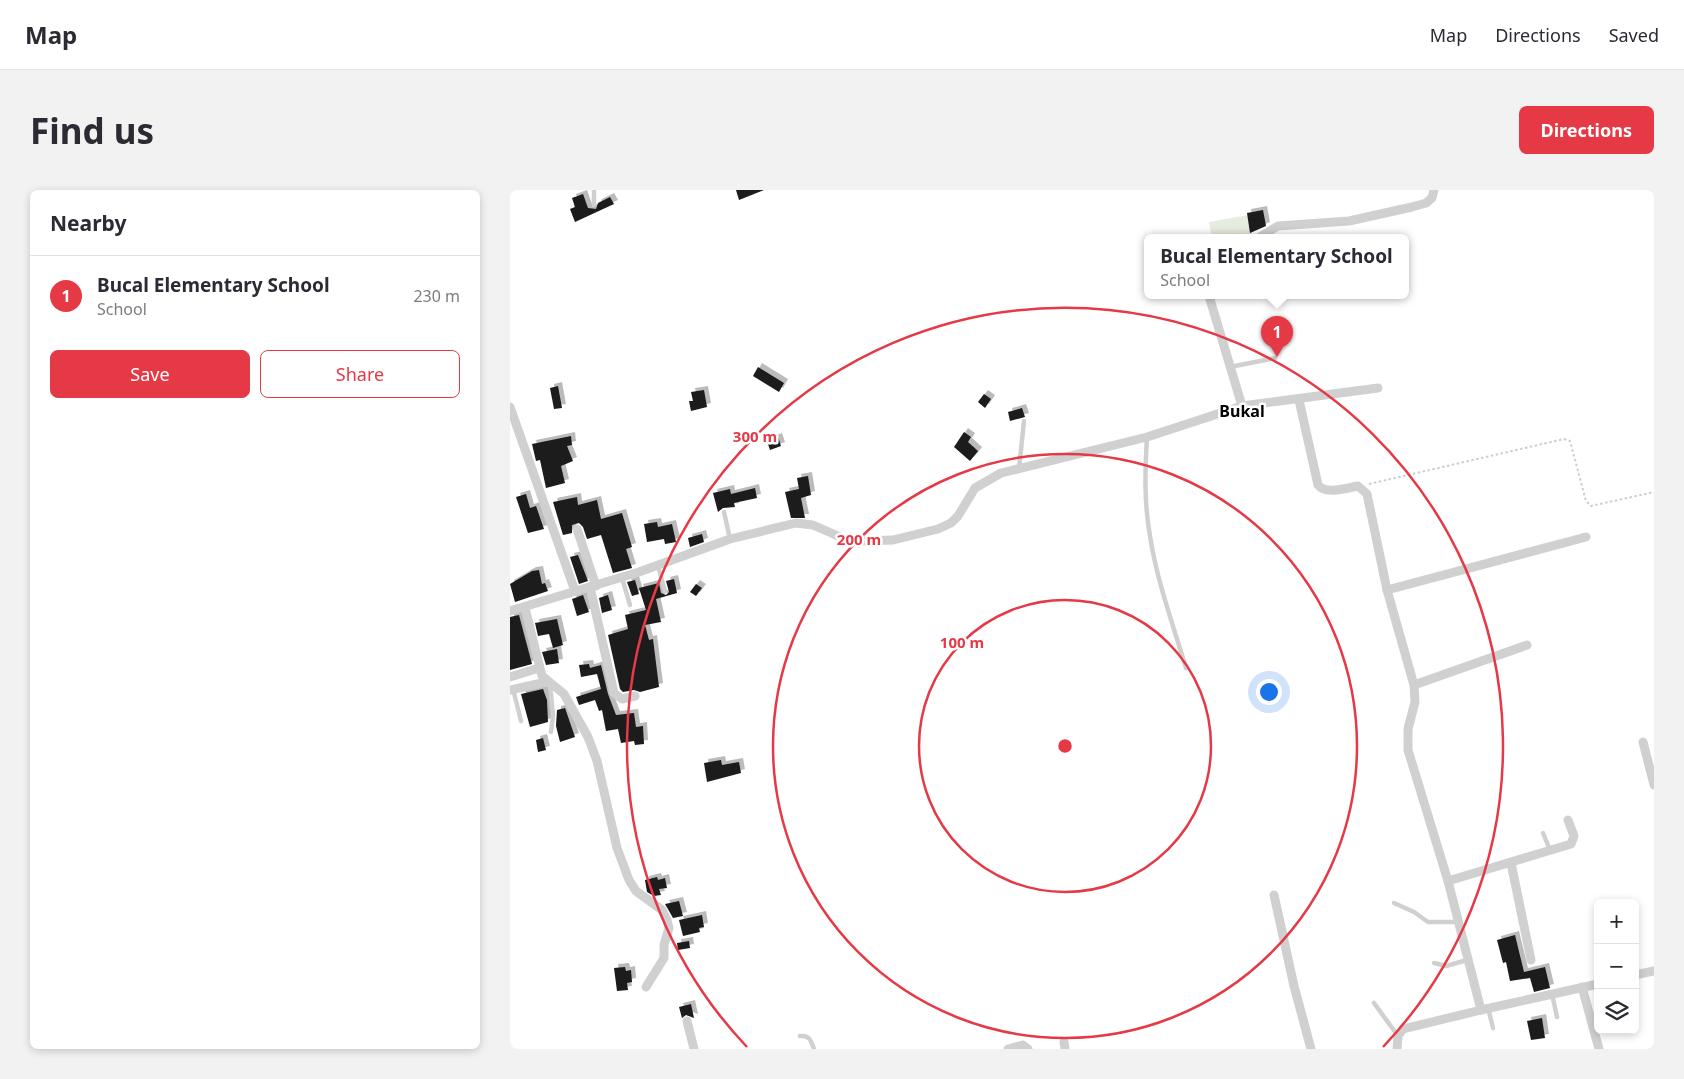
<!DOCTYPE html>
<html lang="en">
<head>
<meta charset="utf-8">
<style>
	:root { --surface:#fff; --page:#f2f2f3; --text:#2b2b33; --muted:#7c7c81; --line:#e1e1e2; --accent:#e63946 }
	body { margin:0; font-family:"Noto Sans",sans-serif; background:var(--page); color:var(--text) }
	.controls { position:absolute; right:15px; bottom:15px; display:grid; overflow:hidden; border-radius:8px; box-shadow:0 2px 8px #0003 }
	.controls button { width:45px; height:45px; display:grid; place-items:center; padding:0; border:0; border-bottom:1px solid var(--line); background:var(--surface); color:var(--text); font:25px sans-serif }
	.you { position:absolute; left:758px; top:501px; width:18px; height:18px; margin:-12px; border:4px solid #fff; border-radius:50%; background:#1a73e8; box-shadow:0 0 0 8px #1a73e833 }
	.badge { display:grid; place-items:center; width:32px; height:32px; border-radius:50%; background:var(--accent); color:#fff; font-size:16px; font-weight:700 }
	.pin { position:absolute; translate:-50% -41px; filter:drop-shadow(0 1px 2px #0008) }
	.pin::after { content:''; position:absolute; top:26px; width:18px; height:15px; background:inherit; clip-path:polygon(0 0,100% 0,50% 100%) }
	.popup { position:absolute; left:634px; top:44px; width:265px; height:65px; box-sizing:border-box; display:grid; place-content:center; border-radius:8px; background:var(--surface); filter:drop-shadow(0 1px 4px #0005); font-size:16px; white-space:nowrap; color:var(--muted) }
	.popup b { font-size:19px; color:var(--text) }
	.popup::after { content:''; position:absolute; left:50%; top:100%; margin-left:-10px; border:10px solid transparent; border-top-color:var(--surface) }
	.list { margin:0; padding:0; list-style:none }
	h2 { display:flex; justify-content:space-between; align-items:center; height:65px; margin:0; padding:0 20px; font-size:21px }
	h2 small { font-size:16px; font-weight:400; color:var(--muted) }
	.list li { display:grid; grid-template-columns:32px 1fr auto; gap:15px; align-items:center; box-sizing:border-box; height:80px; padding:0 20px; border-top:1px solid var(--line) }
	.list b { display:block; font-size:19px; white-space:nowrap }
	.list p { margin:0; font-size:16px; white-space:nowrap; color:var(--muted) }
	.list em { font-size:16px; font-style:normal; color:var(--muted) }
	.actions { display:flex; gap:10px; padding:15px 20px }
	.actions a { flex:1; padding:11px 0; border:1px solid var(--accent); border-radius:8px; text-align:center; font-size:18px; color:var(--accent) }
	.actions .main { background:var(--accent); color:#fff }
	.icon { flex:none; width:28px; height:28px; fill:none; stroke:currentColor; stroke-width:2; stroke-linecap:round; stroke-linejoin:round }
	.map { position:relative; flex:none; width:1144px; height:859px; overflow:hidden; border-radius:8px }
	header { display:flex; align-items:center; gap:30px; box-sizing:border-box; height:70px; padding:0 25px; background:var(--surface); border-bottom:1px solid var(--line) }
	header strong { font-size:24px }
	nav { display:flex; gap:28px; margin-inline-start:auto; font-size:18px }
	.intro { display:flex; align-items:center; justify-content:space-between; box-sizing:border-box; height:120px; padding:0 30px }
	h1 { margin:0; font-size:35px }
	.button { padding:12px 22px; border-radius:8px; background:var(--accent); color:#fff; font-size:18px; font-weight:700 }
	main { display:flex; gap:30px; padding:0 30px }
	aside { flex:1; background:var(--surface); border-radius:8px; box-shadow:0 2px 8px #0003 }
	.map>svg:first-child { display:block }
	.green { fill:#e6ecdf }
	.building { fill:#1a1a1a; filter:url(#shadow) }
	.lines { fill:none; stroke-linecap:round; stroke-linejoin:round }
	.path { stroke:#cdcdcd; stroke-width:2; stroke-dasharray:2.5 2.5; stroke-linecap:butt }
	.service { stroke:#d0d0d0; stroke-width:4.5 }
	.minor { stroke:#d0d0d0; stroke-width:9 }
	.ring { fill:none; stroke:#e63946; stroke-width:2.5 }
	.labels { text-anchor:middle; stroke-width:5; stroke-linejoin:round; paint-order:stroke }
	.quarter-label { font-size:16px; font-weight:bold; fill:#000; stroke:#fff }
	.centre { fill:#e63946; stroke:#fff; stroke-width:2.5 }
	.ring-label { font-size:15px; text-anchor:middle; font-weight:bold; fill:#e63946; stroke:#fff; stroke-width:5; stroke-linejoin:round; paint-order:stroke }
</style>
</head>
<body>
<header>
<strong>Map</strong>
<nav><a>Map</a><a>Directions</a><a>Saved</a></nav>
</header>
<div class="intro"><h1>Find us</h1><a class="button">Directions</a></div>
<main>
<aside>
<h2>Nearby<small></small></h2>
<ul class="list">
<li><span class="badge">1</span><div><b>Bucal Elementary School</b><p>School</p></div><em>230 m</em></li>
</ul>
<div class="actions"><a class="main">Save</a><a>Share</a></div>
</aside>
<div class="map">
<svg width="1144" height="859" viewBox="0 0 1144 859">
	<defs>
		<filter id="shadow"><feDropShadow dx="4" dy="-4" stdDeviation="0" flood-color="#0004"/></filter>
	</defs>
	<rect width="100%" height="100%" fill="#fff"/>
	<path class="green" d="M739 25 743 48H702L699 32Z"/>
	<g class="building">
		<path d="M226 0H254L229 10Z"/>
		<path d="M73 4 78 18 86 19 88 13 100 7 104 14 65 32 60 19 65 17 62 8Z"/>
		<path d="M753 20 756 36 740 43 737 23Z"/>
		<path d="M248 177 274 193 269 202 243 186Z"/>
		<path d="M48 196 52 218 44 219 40 198Z"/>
		<path d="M194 200 197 217 181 221 179 211H183L181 202Z"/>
		<path d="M474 204 481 209 475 218 468 212Z"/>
		<path d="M512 218 515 227 500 231 498 222Z"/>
		<path d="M454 242 461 247 458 252 468 261 460 271 444 257Z"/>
		<path d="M61 246 62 255 57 256 63 271 51 276 55 293 36 298 30 270 26 271 22 254Z"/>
		<path d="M268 247 271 256 260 260 257 251Z"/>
		<path d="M298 286 301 305 291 308 295 328H281L275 302 289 299 287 288Z"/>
		<path d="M245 298 247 308 224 313 225 317 213 318 208 322 203 303 220 299 221 304Z"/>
		<path d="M16 304 20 318 26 316 34 339 18 343 6 307Z"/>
		<path d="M67 307 68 315 87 310 91 329 112 323 122 357 116 359 122 378 103 383 91 345 77 349 73 337 69 333 62 335V343L53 345 43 312Z"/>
		<path d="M147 332 148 337 162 334 166 352 155 354 154 349 137 352 134 334Z"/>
		<path d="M192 344 194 352 180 357 178 348Z"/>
		<path d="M68 365 78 391 69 394 60 367Z"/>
		<path d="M29 380 32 394 35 393 38 401 5 412 0 394 22 381Z"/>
		<path d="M164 389 167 403 146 409 151 432 135 435 139 450 143 449 149 497 130 502 124 500 113 502 110 499 98 445 118 439 115 425 136 420 129 398 149 393 151 403 156 405 159 402 156 391Z"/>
		<path d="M125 390 129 404 122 406 117 392Z"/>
		<path d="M186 394 192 398 186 406 180 402Z"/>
		<path d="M73 405 79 422 67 426 62 409Z"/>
		<path d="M98 405 102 420 92 423 89 408Z"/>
		<path d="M9 425 22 474 0 480V427Z"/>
		<path d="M47 429 53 455 43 458 39 444 28 446 25 433Z"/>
		<path d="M47 459 49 473 36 475 32 462Z"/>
		<path d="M79 474 80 478 91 475 98 504 106 525 124 523 126 537 133 536 134 554 125 555 124 551 111 553 108 539 96 541 92 520 89 521 85 510 69 515 66 507 91 499 87 484 71 487 69 475Z"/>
		<path d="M33 499 37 510 38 532 20 537 11 504Z"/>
		<path d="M55 518 65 547 50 552 46 536 47 520Z"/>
		<path d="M33 548 36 560 28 562 26 550Z"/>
		<path d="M211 570 212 575 229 572 231 583 197 592 194 573Z"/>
		<path d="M147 687 148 690 155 688 157 698 149 699 151 705 144 706 137 702 135 690Z"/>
		<path d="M169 711 173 726 163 728 155 714Z"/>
		<path d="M192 725 194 737 189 738 190 742 173 746 169 730Z"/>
		<path d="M1005 745 1014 782 1035 777 1040 798 1024 802 1020 788 1000 791 996 772 993 773 987 750Z"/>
		<path d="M179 751 180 758 168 760 167 753Z"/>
		<path d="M115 777 116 781 121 780 122 792 117 793 118 800 107 801 104 778Z"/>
		<path d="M181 814 184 828 176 825 172 828 169 817Z"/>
		<path d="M1032 828 1035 848 1021 850 1017 831Z"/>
	</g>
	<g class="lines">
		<path class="path" d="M859 294 1054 249 1060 251 1076 311 1081 316 1144 302"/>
		<g class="service">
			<path d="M84 0V15"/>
			<path d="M720 177 765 168"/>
			<path d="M637 247C635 280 634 313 640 346 647 391 663 435 676 478"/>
			<path d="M509 279 514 231"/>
			<path d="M214 322 220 349"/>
			<path d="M148 376 155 401"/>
			<path d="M112 388 120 415"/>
			<path d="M40 495 43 525 41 542"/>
			<path d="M3 499 11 531"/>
			<path d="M1033 643 1040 660"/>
			<path d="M884 713 904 722 918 732H947"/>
			<path d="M924 773 936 776 957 770"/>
			<path d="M1042 804 1047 827"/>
			<path d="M864 813 888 846"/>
			<path d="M978 818 983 838"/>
			<path d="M290 846C300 845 301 851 304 859"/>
		</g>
		<g class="minor">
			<path d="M748 48 768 36 839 31 902 17 916 13 922 8 924 0"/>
			<path d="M699 106 732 216"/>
			<path d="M789 210 808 295C816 305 836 298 848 296L857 304 877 400 904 495 905 512 898 539V560L938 691 971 820 1088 794"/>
			<path d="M0 217 65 401"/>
			<path d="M67 339 86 396"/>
			<path d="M80 397 104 503 112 509 125 506"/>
			<path d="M877 400 1076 347"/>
			<path d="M15 418 32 486 54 504 78 547 87 571 107 658 119 690 126 701 152 720 157 730 159 738 154 755V768L136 797"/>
			<path d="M0 421 129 382 220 349 286 333 303 335 337 350 353 351 383 350 428 339 441 333 448 326 465 298 491 283 637 247 732 216 868 198"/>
			<path d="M0 487 29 478"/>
			<path d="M904 495 1017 455"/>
			<path d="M0 500 36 492"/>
			<path d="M1133 552 1144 595"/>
			<path d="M1001 673 1021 770"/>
			<path d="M938 691 1061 654 1064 646 1058 630"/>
			<path d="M764 705 784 796 801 859"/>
			<path d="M1125 785 1144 781"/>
			<path d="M1072 797 1089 859"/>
			<path d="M177 831 184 859"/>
			<path d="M554 852 555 859"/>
			<path d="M498 859 513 855 518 859"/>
			<path d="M887 859 888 846 893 839 971 820"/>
		</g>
	</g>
	<g class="ring">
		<circle cx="555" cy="556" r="146"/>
		<circle cx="555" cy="556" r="292"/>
		<path d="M237 857A438 438 0 1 1 873 857"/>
	</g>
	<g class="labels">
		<g class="quarter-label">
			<text x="732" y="227">Bukal</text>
		</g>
	</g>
	<circle cx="555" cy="556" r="8" class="centre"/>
	<g class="ring-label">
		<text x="245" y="252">300 m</text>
		<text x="349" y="355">200 m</text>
		<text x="452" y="458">100 m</text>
	</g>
</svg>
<div class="controls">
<button>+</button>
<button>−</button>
<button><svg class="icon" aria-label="layers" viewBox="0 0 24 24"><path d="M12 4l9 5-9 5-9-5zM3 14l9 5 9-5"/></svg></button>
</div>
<div class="you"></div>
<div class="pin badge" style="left:767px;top:167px">1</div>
<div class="popup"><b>Bucal Elementary School</b>School</div>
</div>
</main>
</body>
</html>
